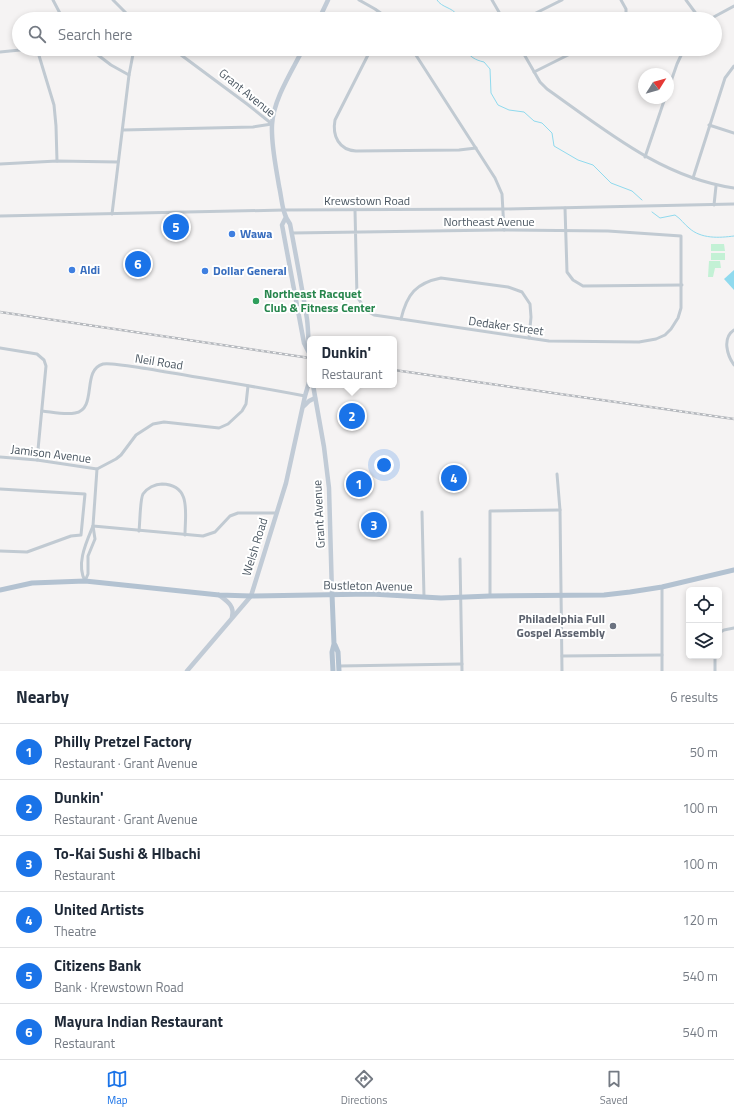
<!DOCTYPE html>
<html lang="en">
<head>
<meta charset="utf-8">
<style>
	:root { --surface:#fff; --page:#f6f6f7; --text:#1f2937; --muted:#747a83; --line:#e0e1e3; --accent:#1a73e8 }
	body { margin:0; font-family:"Titillium Web",sans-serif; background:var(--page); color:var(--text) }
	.controls { position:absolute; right:12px; bottom:12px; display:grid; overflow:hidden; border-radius:6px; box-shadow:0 2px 6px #0003 }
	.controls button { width:36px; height:36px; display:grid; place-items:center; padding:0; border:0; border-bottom:1px solid var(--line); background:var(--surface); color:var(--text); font:20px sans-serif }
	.compass { position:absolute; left:638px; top:68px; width:36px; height:36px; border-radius:50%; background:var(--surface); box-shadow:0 2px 6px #0003; rotate:53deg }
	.you { position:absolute; left:384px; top:465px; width:14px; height:14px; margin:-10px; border:3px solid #fff; border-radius:50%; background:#1a73e8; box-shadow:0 0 0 6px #1a73e833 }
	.badge { display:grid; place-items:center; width:26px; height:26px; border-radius:50%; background:var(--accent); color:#fff; font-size:13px; font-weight:700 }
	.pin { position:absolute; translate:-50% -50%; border:2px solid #fff; box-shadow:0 1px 4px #0006 }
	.popup { position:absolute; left:307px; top:336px; width:90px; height:52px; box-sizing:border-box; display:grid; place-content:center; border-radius:6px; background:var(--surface); filter:drop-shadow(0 1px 3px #0005); font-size:13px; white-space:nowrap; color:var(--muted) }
	.popup b { font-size:15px; color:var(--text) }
	.popup::after { content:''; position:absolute; left:50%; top:100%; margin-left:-8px; border:8px solid transparent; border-top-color:var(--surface) }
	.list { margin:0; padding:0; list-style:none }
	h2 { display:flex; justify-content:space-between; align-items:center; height:52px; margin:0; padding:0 16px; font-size:17px }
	h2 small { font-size:13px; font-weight:400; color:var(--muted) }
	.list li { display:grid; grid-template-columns:26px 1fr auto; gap:12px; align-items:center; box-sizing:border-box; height:56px; padding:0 16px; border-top:1px solid var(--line) }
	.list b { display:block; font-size:15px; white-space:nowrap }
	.list p { margin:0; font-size:13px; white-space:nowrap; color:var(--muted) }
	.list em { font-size:13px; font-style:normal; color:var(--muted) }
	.icon { flex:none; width:22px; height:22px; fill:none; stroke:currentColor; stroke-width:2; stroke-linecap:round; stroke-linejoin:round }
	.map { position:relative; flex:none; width:734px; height:671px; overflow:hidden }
	.search { position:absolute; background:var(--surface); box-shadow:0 2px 6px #0003; left:12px; right:12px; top:12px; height:44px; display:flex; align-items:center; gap:10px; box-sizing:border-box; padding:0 14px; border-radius:22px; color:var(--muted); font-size:15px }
	.sheet { height:388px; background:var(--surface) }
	nav { display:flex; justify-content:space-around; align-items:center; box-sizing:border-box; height:56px; border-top:1px solid var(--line); background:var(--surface); font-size:11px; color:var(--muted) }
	nav a { display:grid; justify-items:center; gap:2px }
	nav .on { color:var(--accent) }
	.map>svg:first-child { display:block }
	.green { fill:#c3f1d5 }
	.water { fill:#90daee }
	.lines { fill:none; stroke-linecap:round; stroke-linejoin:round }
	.stream { stroke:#90daee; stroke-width:1 }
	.minor { stroke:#c1cad2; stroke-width:3 }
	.secondary { stroke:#c1cbd6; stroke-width:4.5 }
	.primary { stroke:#b3c2d1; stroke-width:5 }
	.rail-casing { stroke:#b5b8bd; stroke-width:2.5 }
	.rail { stroke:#fff; stroke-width:1; stroke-dasharray:3; stroke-linecap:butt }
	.shop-dot { fill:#3f7fe0; stroke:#fff; stroke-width:1.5 }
	.leisure-dot { fill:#2e9e5b; stroke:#fff; stroke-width:1.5 }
	.worship-dot { fill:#6b7280; stroke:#fff; stroke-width:1.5 }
	.labels { text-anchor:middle; stroke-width:4; stroke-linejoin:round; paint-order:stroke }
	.street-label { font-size:12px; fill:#4a5661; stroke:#fff }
	.shop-label { font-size:12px; font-weight:bold; fill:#366cbe; stroke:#fff; text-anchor:start }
	.leisure-label { font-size:12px; font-weight:bold; fill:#27864d; stroke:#fff; text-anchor:start }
	.worship-label { font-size:12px; font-weight:bold; fill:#5b616d; stroke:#fff; text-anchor:end }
</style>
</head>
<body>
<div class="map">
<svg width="734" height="671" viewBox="0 0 734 671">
	<rect width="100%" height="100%" fill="#f5f3f3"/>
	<g class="green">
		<path d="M711 244H724L725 251H711Z"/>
		<rect x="711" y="253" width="14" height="7"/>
		<path d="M709 261H720L721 268H715L713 277H708Z"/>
	</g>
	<path class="water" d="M734 270V290L724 279Z"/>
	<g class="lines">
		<g class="stream">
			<path d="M437 0C442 8 452 7 457 15L454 19"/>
			<path d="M465 49C470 57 475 60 484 62L490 69 491 93 498 105 509 110 524 112 534 121 542 123 552 133 554 146 578 160 593 165 611 183 632 191 642 200"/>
			<path d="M652 212 660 218 675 215C681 219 684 224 689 228 701 239 719 238 734 236"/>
		</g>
		<g class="minor">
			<path d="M53 0 63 19"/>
			<path d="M113 0 132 19"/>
			<path d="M359 0 375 9 389 19"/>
			<path d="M492 0 503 19"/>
			<path d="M621 0 626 9V19"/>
			<path d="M686 0 700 19"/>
			<path d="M524 19 562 0"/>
			<path d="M710 19 734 6"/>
			<path d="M37 49 54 105 56 126 57 161"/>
			<path d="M90 49 111 65 129 75"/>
			<path d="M173 49 247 104 272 124"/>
			<path d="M371 49 335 120C332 136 339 150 356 151L459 150 476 148"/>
			<path d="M412 49 495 178 502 194 504 230"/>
			<path d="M521 49 540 82 547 89C605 130 662 178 734 188"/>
			<path d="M0 52 30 49"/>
			<path d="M534 72 580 49"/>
			<path d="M668 90 677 64 684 49"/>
			<path d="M709 125 734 133"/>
			<path d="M123 130 253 127 272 124"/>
			<path d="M645 157 665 98"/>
			<path d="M0 164 57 161 118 162"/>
			<path d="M693 178 725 78 734 66"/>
			<path d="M714 205 716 186"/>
			<path d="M565 208 567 272 573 280 583 286 682 285"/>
			<path d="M112 214 129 75 134 49"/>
			<path d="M0 216 284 210 504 209 734 204"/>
			<path d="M292 233 499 230 608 231 681 236V308L678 318 671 329 665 335 656 339 639 342 549 341 374 315 367 311 357 297 355 210"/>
			<path d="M401 319C407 294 416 283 441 278L508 287 522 292 530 304 531 317 529 338"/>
			<path d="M734 330C722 338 727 355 734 365"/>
			<path d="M0 348 37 354 44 360 46 366 37 460"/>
			<path d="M42 411C52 412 65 415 75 413 98 409 81 370 103 364 110 362 140 368 149 369 201 378 253 386 305 396"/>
			<path d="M0 457 37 460 97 469 116 459 121 455 136 435 153 424 164 422 219 428 228 424 242 411 246 404 248 386"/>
			<path d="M557 474 560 510 562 671"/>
			<path d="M0 489 85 494 81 535 71 536 27 552 0 551"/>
			<path d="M422 512 424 597"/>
			<path d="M93 526 203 536 215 532 230 516 238 513H276"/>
			<path d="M139 531C140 523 140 499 143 494 147 488 155 484 162 484 192 485 185 513 185 535"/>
			<path d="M460 559 462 671"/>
			<path d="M85 581 88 574V556L95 539 93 526 97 469"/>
			<path d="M85 581C76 564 86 543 93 526"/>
			<path d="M490 596V511L560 510"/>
			<path d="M719 633 724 630 734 628"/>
			<path d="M562 656 662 655"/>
			<path d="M715 656V671"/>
			<path d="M339 666 462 664"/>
			<path d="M662 671V587"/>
		</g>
		<g class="secondary">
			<path d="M319 19 328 0"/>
			<path d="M303 49C292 71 273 100 272 125 271 145 276 167 279 186 282 199 282 214 290 224 296 256 302 287 307 319 309 335 308 350 310 365"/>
			<path d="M285 219 282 225 304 343 308 351"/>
			<path d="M313 385 324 447 329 488 332 594"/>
			<path d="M304 406 309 401 315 398"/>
			<path d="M219 595C227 601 235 606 232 617"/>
			<path d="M187 671 251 596 286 483 305 396 310 379"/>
		</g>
		<g class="primary">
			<path d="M0 590 32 583 85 581 219 595 251 596 371 594 441 598 490 596 604 595 630 592 662 587 734 570"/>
			<path d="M332 594 334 644 332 652 333 671"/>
			<path d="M335 645 338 652 339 671"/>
		</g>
		<defs>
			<g id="rail">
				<path d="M0 312 310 358"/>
				<path d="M394 370 734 419"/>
			</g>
		</defs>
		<use href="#rail" class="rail-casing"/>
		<use href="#rail" class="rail"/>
	</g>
	<g class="shop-dot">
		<circle cx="232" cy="234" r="4"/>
		<circle cx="72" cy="270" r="4"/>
		<circle cx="205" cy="271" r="4"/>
	</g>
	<circle class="leisure-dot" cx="256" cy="301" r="4"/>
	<circle class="worship-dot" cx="613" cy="626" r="4"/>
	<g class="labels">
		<g class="street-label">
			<text transform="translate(247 93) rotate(39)" y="4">Grant Avenue</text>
			<text x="367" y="205">Krewstown Road</text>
			<text x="489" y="226">Northeast Avenue</text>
			<text transform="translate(506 326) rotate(8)" y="4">Dedaker Street</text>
			<text transform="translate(159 362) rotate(9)" y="4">Neil Road</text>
			<text transform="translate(51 454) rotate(7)" y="4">Jamison Avenue</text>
			<text transform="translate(319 514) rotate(-93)" y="4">Grant Avenue</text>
			<text transform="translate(255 547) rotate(-73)" y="4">Welsh Road</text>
			<text transform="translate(368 586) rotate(1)" y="4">Bustleton Avenue</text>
		</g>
		<g class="shop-label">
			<text x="240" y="238">Wawa</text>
			<text x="80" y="274">Aldi</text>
			<text x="213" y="275">Dollar General</text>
		</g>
		<g class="leisure-label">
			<text x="264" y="298">Northeast Racquet<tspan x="264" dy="14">Club &amp; Fitness Center</tspan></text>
		</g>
		<g class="worship-label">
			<text x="605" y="623">Philadelphia Full<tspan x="605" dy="14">Gospel Assembly</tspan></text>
		</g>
	</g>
</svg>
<div class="controls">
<button><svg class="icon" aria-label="locate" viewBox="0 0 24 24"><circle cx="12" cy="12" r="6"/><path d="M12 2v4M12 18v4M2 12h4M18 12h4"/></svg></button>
<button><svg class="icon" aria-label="layers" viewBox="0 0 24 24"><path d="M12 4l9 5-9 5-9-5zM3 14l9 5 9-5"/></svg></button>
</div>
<svg class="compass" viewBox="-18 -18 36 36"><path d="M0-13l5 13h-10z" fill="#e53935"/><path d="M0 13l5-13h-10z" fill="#747a83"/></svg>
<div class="you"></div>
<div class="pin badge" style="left:359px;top:484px">1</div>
<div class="pin badge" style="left:352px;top:416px">2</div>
<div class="popup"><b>Dunkin'</b>Restaurant</div>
<div class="pin badge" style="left:374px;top:525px">3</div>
<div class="pin badge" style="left:454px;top:478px">4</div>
<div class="pin badge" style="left:176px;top:227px">5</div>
<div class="pin badge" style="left:138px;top:264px">6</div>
<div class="search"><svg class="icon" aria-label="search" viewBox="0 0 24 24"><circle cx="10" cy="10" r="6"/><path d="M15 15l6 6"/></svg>Search here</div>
</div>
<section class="sheet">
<h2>Nearby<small>6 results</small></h2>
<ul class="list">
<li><span class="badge">1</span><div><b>Philly Pretzel Factory</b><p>Restaurant · Grant Avenue</p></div><em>50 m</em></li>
<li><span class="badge">2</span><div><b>Dunkin'</b><p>Restaurant · Grant Avenue</p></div><em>100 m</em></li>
<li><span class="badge">3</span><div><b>To-Kai Sushi &amp; HIbachi</b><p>Restaurant</p></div><em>100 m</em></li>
<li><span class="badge">4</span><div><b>United Artists</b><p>Theatre</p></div><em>120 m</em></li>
<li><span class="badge">5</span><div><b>Citizens Bank</b><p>Bank · Krewstown Road</p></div><em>540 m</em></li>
<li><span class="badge">6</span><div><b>Mayura Indian Restaurant</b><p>Restaurant</p></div><em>540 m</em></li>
</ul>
</section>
<nav>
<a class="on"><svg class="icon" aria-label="map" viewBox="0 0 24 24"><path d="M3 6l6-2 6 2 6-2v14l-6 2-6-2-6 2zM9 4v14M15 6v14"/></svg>Map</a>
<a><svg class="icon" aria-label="directions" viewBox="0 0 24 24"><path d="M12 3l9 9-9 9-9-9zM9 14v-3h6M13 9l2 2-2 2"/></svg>Directions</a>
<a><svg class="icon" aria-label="saved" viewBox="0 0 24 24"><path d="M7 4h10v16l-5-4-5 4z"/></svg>Saved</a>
</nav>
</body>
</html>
